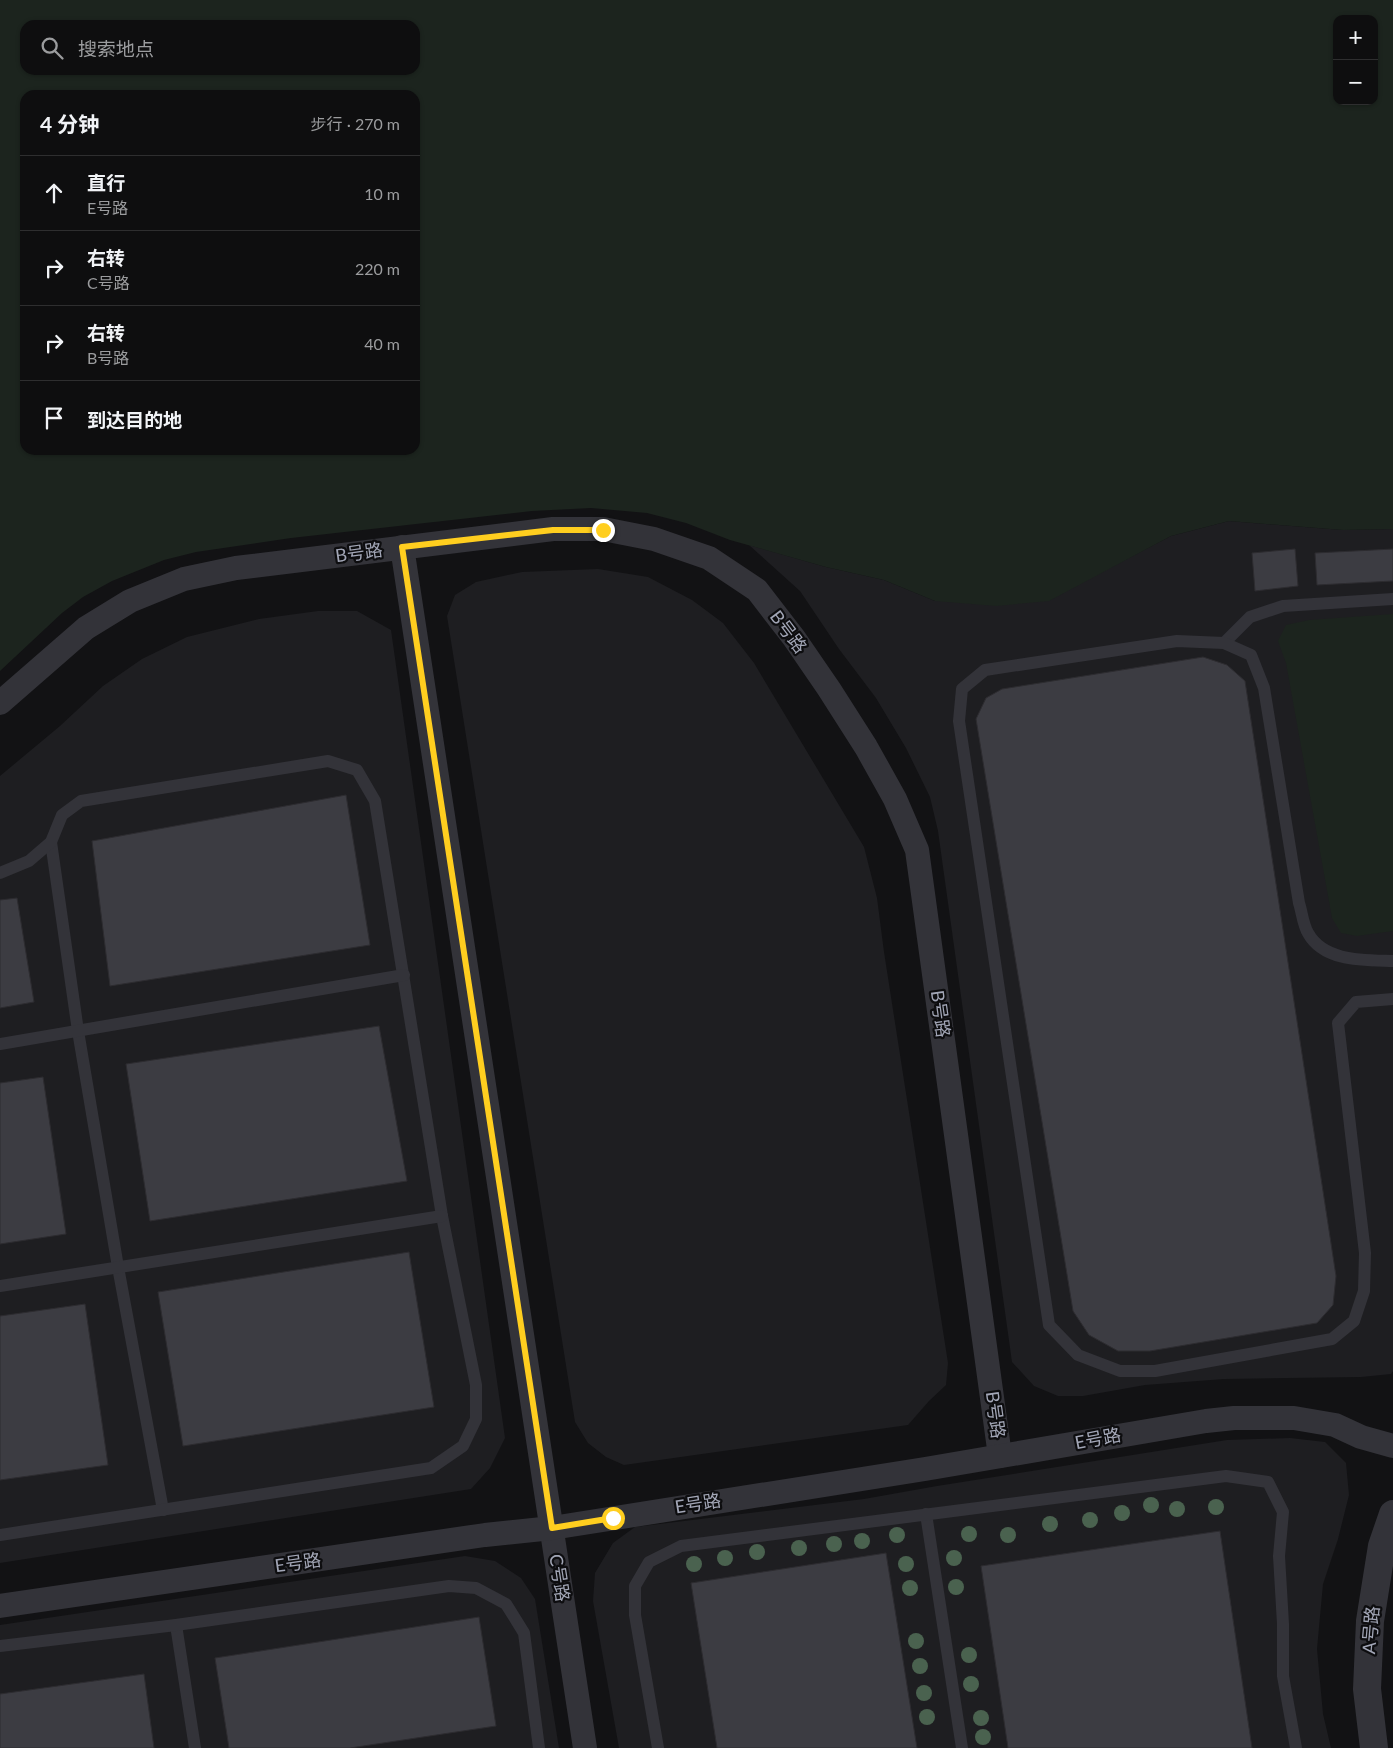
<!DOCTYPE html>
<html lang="zh">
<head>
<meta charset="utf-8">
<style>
	:root { --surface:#0e0e0f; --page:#1c1c1d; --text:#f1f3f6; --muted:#9b9c9e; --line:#2e2e2f }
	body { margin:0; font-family:Lato,"Noto Sans SC",sans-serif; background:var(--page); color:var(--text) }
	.controls { position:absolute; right:15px; top:15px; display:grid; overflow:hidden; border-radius:10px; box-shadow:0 1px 4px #0004 }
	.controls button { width:45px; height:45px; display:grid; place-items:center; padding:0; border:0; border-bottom:1px solid var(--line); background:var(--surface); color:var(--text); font:25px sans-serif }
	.stop { position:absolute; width:15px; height:15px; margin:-11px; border:4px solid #ffce1f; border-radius:50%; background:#fff }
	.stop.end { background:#ffce1f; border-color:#fff; box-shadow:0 1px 5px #0008 }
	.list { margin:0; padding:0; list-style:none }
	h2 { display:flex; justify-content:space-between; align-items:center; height:65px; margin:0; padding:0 20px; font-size:21px }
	h2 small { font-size:16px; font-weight:400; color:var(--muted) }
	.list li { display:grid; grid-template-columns:32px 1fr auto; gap:15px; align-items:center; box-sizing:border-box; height:75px; padding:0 20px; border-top:1px solid var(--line) }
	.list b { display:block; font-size:19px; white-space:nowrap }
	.list p { margin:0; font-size:16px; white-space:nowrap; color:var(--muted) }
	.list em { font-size:16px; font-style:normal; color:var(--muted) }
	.icon { flex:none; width:28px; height:28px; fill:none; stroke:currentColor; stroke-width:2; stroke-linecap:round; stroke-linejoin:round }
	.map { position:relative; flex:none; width:1393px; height:1748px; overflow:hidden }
	.search { position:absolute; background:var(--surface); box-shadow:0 1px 4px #0004; left:20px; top:20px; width:400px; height:55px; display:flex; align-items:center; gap:12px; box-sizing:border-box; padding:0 18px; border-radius:15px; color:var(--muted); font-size:19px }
	.panel { position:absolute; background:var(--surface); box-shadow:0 1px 4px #0004; left:20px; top:90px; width:400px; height:365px; border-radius:15px }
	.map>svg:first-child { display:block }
	.built { fill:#1e1e21 }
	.green { fill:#1c241e; fill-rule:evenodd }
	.building { fill:#3c3c42; stroke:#2d2c30 }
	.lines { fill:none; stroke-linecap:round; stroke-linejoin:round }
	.service { stroke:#333339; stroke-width:12 }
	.minor { stroke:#333339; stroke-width:24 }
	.tertiary { stroke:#333339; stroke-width:28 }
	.tree { fill:#4a624f }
	.route { stroke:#ffce1f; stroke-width:6 }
	.labels { text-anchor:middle; stroke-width:4.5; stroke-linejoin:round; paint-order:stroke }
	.street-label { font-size:18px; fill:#a2a6b6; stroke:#0d0d0f }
</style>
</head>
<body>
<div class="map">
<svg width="1393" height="1748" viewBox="0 0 1393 1748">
	<rect width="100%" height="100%" fill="#121214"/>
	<g class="built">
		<path d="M1229 521 1343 530 1393 529V1371L1391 1374 1361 1377 1224 1379 1145 1385 1083 1396H1058L1034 1386 1012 1362 938 831 930 797 906 748 876 698 839 649 800 591 749 545 826 567 884 580 935 601 1096 575 1171 536Z"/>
		<path d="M598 569 648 577 692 600 723 623 754 663 864 847 877 898 884 952 948 1363 946 1385 929 1401 908 1425 624 1465 606 1457 588 1443 575 1422 447 616 455 595 476 582 522 572Z"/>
		<path d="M318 611H357L391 630 505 1438 490 1468 471 1489 0 1563V776L60 726 103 686 142 659 187 637 259 619Z"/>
		<path d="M1290 1438 1325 1442 1346 1463 1349 1495 1338 1539 1323 1584 1317 1649 1323 1714 1331 1748H619L593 1601 595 1573 613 1543 635 1527 864 1499 937 1486 1227 1440Z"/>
		<path d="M465 1556 495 1561 521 1578 535 1599 559 1748H0V1625Z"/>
	</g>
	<g class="green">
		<path d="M0 0H1393V529L1343 530 1229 521 1171 536 1049 601 996 606 935 601 884 580 826 567 730 540 686 523 647 513 591 508 532 511 291 538 196 552 164 560 112 581 83 597 62 613 0 671ZM1337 19H1374V101H1337ZM25 25H415V70H25ZM25 95H415V450H25Z"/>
		<path d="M1393 614V931L1357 936 1341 933 1332 918 1286 663 1278 641 1286 625 1309 620Z"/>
	</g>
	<g class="building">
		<path d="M1295 549 1298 586 1255 591 1252 553Z"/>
		<path d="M1393 549V581L1317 585 1315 553Z"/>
		<path d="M1203 657 1227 665 1245 681 1336 1276 1333 1305 1317 1323 1150 1351H1118L1089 1335 1073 1311 976 719 986 698 1002 689Z"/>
		<path d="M346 795 370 945 110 986 92 841Z"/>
		<path d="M17 898 34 1002 0 1008V900Z"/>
		<path d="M379 1026 407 1181 150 1221 126 1064Z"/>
		<path d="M43 1077 66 1234 0 1244V1083Z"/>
		<path d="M409 1252 434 1407 183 1446 158 1292Z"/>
		<path d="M85 1304 108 1465 0 1480V1316Z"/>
		<path d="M1220 1531 1252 1748H1008L981 1566Z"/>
		<path d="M886 1553 917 1748H717L691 1583Z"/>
		<path d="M479 1617 496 1726 350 1748H229L215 1658Z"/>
		<path d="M144 1674 154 1748H0V1694Z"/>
	</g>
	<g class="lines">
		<g class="service">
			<path d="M1224 643 1250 617 1283 606 1393 599"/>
			<path d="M51 842 78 1031 118 1267 163 1510"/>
			<path d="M0 873 29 861 51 842 62 815 81 801 328 761 357 770 375 801 442 1216 476 1385V1419L463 1446 431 1468 0 1535"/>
			<path d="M1393 961C1364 960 1324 962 1308 933 1303 925 1302 912 1299 903L1264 688 1251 655 1224 643 1177 641 985 670 962 689 959 721 1049 1325 1078 1355 1120 1371H1155L1332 1339 1354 1321 1364 1291 1365 1253 1338 1023 1356 1002 1393 999"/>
			<path d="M0 1044 404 975"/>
			<path d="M0 1286 442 1216"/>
			<path d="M926 1514 962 1748"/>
			<path d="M176 1625 195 1748"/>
			<path d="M0 1646 176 1625 449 1586 476 1588 506 1604 524 1633 539 1748"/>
			<path d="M658 1748 635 1615V1586L649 1562 681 1546 1226 1476 1268 1482 1283 1512 1279 1556 1283 1624V1676L1296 1748"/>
		</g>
		<g class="minor">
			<path d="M402 547 585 1748"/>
			<path d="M0 703 86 628 130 601 184 579 236 568 553 529H603L654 539 709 558 757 590 794 638 829 689 866 747 895 799 917 850 1000 1456"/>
			<path d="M0 1606 485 1535 552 1528 925 1469 1206 1421 1234 1418H1294L1335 1425 1361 1437 1393 1446"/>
		</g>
		<path class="tertiary" d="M1374 1748 1367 1689 1370 1621 1382 1546 1393 1514"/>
	</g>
	<g class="tree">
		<circle cx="1151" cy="1505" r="8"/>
		<circle cx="1216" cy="1507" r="8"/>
		<circle cx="1177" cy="1509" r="8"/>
		<circle cx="1122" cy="1513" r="8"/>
		<circle cx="1090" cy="1520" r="8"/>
		<circle cx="1050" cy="1524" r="8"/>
		<circle cx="969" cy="1534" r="8"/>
		<circle cx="897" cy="1535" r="8"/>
		<circle cx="1008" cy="1535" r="8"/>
		<circle cx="862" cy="1541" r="8"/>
		<circle cx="834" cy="1544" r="8"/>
		<circle cx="799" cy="1548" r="8"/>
		<circle cx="757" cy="1552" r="8"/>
		<circle cx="725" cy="1558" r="8"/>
		<circle cx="954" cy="1558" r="8"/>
		<circle cx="694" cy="1564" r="8"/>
		<circle cx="906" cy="1564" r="8"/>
		<circle cx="956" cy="1587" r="8"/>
		<circle cx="910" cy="1588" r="8"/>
		<circle cx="916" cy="1641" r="8"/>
		<circle cx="969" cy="1655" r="8"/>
		<circle cx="920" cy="1666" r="8"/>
		<circle cx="971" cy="1684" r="8"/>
		<circle cx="924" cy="1693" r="8"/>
		<circle cx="927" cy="1717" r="8"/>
		<circle cx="981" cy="1718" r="8"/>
		<circle cx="983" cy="1737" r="8"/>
	</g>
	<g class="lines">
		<path class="route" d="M603 530H553L402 547 552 1528 613 1518"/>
	</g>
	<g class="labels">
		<g class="street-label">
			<text transform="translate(359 553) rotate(-8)" y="6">B号路</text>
			<text transform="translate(788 632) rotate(53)" y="6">B号路</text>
			<text transform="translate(940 1014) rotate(82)" y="6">B号路</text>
			<text transform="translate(995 1415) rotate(82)" y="6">B号路</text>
			<text transform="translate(1098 1439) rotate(-11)" y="6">E号路</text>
			<text transform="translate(698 1504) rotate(-9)" y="6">E号路</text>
			<text transform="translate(298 1563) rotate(-8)" y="6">E号路</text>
			<text transform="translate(559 1578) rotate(81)" y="6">C号路</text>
			<text transform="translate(1371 1630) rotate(-85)" y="6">A号路</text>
		</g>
	</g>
</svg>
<div class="controls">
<button>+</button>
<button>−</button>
</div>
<div class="stop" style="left:613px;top:1518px"></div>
<div class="stop end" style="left:603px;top:530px"></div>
<div class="search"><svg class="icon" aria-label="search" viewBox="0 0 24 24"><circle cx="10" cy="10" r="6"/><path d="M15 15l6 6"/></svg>搜索地点</div>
<section class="panel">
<h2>4 分钟<small>步行 · 270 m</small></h2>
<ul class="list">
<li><svg class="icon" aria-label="ahead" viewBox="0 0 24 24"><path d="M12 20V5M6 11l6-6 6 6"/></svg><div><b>直行</b><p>E号路</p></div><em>10 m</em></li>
<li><svg class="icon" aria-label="right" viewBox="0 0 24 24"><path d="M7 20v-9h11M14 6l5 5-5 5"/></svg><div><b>右转</b><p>C号路</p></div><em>220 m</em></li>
<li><svg class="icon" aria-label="right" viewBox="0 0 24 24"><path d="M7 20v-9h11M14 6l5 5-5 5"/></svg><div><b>右转</b><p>B号路</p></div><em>40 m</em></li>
<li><svg class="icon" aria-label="arrive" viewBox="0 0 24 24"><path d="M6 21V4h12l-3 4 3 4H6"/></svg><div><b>到达目的地</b></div></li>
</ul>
</section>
</div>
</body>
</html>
